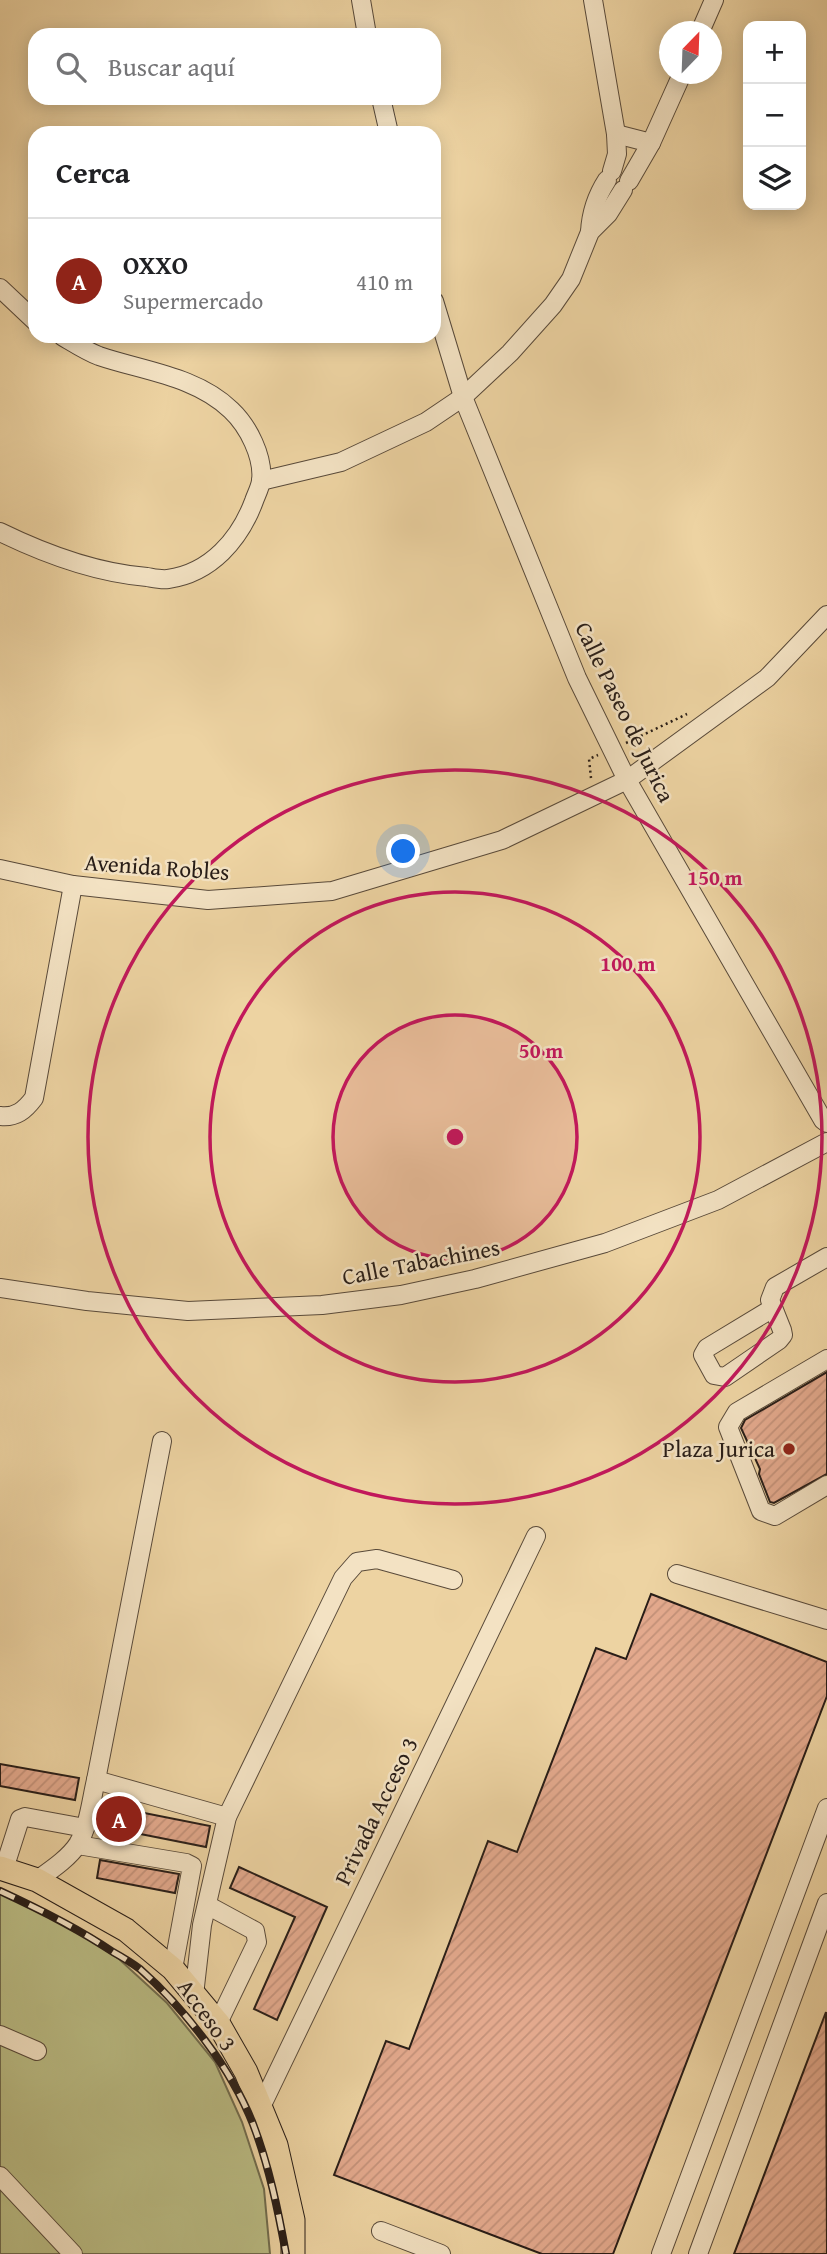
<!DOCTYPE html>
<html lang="es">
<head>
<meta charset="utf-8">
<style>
	:root { --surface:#fff; --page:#f2f2f2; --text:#202124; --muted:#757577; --line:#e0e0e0; --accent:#8f2418 }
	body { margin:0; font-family:"Gentium Book Plus",serif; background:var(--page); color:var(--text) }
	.controls { position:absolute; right:21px; top:21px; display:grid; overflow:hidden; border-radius:14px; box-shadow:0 4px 18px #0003 }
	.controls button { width:63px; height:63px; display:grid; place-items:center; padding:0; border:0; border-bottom:2px solid var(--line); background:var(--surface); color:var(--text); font:35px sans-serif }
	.compass { position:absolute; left:659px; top:21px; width:63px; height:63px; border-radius:50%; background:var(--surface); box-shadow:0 4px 18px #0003; rotate:23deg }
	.you { position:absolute; left:404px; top:852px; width:24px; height:24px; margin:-18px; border:5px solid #fff; border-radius:50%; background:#1a73e8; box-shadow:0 0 0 10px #1a73e833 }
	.badge { display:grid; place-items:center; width:46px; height:46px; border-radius:50%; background:var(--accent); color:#fff; font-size:23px; font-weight:700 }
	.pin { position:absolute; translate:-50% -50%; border:4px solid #fff; box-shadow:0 2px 7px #0006 }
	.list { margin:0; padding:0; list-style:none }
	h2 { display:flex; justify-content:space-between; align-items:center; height:91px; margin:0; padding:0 28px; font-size:30px }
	h2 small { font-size:23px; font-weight:400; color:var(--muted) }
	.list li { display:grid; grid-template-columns:46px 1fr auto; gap:21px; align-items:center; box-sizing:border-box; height:126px; padding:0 28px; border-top:2px solid var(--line) }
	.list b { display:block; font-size:26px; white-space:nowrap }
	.list p { margin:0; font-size:23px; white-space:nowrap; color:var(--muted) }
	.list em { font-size:23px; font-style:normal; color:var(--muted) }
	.icon { flex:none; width:38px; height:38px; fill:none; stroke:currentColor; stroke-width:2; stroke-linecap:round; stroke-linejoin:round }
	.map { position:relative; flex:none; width:827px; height:2254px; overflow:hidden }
	.search { position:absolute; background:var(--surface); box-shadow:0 4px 18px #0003; left:28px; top:28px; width:413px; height:77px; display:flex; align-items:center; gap:18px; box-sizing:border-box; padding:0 24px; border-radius:21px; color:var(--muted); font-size:26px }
	.panel { position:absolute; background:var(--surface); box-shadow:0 4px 18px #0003; left:28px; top:126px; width:413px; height:217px; border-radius:21px }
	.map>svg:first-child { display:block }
	.green { fill:#babc84; stroke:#716c4e; stroke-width:2 }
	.building { fill:url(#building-hatch); stroke:#281d17; stroke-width:2 }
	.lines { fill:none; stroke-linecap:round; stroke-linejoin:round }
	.minor-casing { stroke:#594a3a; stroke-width:20 }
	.major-casing { stroke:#281d17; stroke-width:25 }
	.path { stroke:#281d17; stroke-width:2.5; stroke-dasharray:2 3.5; stroke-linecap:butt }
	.minor { stroke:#f3e2c3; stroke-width:18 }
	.major { stroke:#edd3a2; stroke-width:23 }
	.rail-casing { stroke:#281d17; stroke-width:8 }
	.rail { stroke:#f3e2c3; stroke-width:5; stroke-dasharray:16; stroke-linecap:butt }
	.ring { fill:none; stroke:#c2185b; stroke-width:3.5 }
	.poi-dot { fill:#8f2418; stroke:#f3e2c3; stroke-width:2.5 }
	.labels { text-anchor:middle; stroke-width:5; stroke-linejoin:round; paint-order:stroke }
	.street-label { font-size:23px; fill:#281d17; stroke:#f3e2c3 }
	.poi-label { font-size:23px; fill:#281d17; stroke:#f3e2c3; text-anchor:end }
	.centre { fill:#c2185b; stroke:#f3e2c3; stroke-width:3.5 }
	.ring-label { font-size:21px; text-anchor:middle; font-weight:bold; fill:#c2185b; stroke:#f3e2c3; stroke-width:5; stroke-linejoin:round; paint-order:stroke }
</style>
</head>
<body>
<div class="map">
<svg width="827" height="2254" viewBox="0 0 827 2254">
	<defs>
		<pattern id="building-hatch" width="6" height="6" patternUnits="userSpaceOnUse" patternTransform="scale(1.75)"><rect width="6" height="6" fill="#e3a98d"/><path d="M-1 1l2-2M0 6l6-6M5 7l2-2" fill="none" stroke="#c39179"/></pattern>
	</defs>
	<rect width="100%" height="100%" fill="#edd3a2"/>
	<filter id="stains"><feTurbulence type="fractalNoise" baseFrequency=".00286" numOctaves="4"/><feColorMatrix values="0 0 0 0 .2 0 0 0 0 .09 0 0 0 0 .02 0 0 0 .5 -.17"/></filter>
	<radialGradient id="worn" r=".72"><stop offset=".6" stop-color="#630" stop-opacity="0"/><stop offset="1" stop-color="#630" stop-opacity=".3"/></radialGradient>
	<path class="green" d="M0 1891 54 1917 119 1959 167 2003 215 2062 242 2122 264 2189 270 2254H0Z"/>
	<g class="building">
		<path d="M827 1372V1474L774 1503 770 1502 759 1474 760 1469 741 1428 745 1420Z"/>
		<path d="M651 1594 827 1662V1696L613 2254H542L334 2175 386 2041 409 2049 488 1841 517 1852 596 1648 626 1659Z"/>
		<path d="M0 1764 79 1778 75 1800 0 1786Z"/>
		<path d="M104 1805 210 1826 206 1847 100 1826Z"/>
		<path d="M100 1860 179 1874 175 1893 97 1878Z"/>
		<path d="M239 1867 327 1907 277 2020 254 2009 295 1917 230 1888Z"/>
		<path d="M826 2012 827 2254H734Z"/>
	</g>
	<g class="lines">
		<defs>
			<g id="minor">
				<path d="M361 0 367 35"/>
				<path d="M593 0 616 134 617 154 612 171"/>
				<path d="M700 32 714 0"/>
				<path d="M381 98 389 133"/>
				<path d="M616 134 651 143"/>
				<path d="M629 181 651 143 682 74"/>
				<path d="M590 232C591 212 596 197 607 180"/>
				<path d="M0 288 35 321"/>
				<path d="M434 301 463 397 577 678 627 780 823 1120 827 1123"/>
				<path d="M261 481 341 462 426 422 463 397 510 353 553 305 571 279 590 232 608 214 623 190"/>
				<path d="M0 532C45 554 97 573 147 577 153 578 161 580 168 579 211 573 240 539 254 501 256 495 260 488 261 481 264 457 248 426 231 410 196 376 143 371 99 356 86 351 74 343 62 336"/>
				<path d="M0 869 73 885 208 900 332 891 502 840 627 780 767 678 827 615"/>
				<path d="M0 1116C16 1118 25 1110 34 1098L73 885"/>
				<path d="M0 1288 87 1301 188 1311 322 1305 401 1295 475 1279 605 1243 718 1200 827 1142"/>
				<path d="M773 1308 707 1348 703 1355 714 1375 725 1377 779 1340 783 1335 782 1330 770 1300 775 1287 827 1257"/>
				<path d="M827 1359 737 1412 728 1427 761 1511 775 1516 827 1485"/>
				<path d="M677 1574 827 1620"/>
				<path d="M96 1780 227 1817"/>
				<path d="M78 1845 186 1863 192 1866 173 1969"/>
				<path d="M4 1869 20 1819 25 1817 85 1828"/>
				<path d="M37 1880C51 1870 69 1858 78 1844 89 1825 91 1801 96 1780L162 1441"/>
				<path d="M207 1905 255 1931 257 1942 218 2023"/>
				<path d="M194 1995 202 1925 227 1817 343 1578 357 1562 377 1559 453 1580"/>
				<path d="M0 2035 37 2051"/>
				<path d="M261 2107 536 1536"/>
				<path d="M0 2176 73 2254"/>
				<path d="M381 2231 441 2254"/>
				<path d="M661 2254 827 1808"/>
				<path d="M698 2254 827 1903"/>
			</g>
			<path id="major" d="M0 1868 37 1880 126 1930 173 1969 218 2023 246 2072 276 2145 293 2220V2254"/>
		</defs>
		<use href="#minor" class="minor-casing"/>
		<use href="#major" class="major-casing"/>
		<g class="path">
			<path d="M626 743 687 714"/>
			<path d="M591 778 589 759 598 755"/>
			<path d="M94 869 108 871"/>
		</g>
		<use href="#minor" class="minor"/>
		<use href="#major" class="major"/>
		<defs>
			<path id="rail" d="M0 1891C39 1909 77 1928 113 1952 122 1957 132 1963 140 1969 185 2009 231 2068 253 2124 269 2166 278 2210 286 2254"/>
		</defs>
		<use href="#rail" class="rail-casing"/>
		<use href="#rail" class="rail"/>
	</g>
	<circle cx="455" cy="1137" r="122" fill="#c2185b" fill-opacity=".12"/>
	<g class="ring">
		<circle cx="455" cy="1137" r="122"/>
		<circle cx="455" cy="1137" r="245"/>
		<circle cx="455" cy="1137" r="367"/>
	</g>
	<circle class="poi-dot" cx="789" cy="1449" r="7"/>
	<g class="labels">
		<g class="street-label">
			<text transform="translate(625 712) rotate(64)" y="8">Calle Paseo de Jurica</text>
			<text transform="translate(157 867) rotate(4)" y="8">Avenida Robles</text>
			<text transform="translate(421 1262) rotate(-11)" y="8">Calle Tabachines</text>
			<text transform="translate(376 1811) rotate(-64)" y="8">Privada Acceso 3</text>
			<text transform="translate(207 2015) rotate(54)" y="8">Acceso 3</text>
		</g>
		<g class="poi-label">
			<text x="775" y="1457">Plaza Jurica</text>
		</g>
	</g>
	<circle cx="455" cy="1137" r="10" class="centre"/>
	<g class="ring-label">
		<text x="715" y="885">150 m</text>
		<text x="628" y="971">100 m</text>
		<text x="541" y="1058">50 m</text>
	</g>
	<rect width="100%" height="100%" filter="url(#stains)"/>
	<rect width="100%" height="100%" fill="url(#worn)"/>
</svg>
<div class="controls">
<button>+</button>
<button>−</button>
<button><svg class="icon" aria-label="layers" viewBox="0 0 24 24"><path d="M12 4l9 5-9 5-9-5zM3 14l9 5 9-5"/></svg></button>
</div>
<svg class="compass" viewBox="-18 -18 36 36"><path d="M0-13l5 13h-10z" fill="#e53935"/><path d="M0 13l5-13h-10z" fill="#757577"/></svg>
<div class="you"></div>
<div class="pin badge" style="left:119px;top:1819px">A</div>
<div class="search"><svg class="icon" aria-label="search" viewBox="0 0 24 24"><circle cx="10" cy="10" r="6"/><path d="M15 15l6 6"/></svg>Buscar aquí</div>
<section class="panel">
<h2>Cerca<small></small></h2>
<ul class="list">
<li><span class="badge">A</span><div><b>OXXO</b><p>Supermercado</p></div><em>410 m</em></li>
</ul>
</section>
</div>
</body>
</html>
